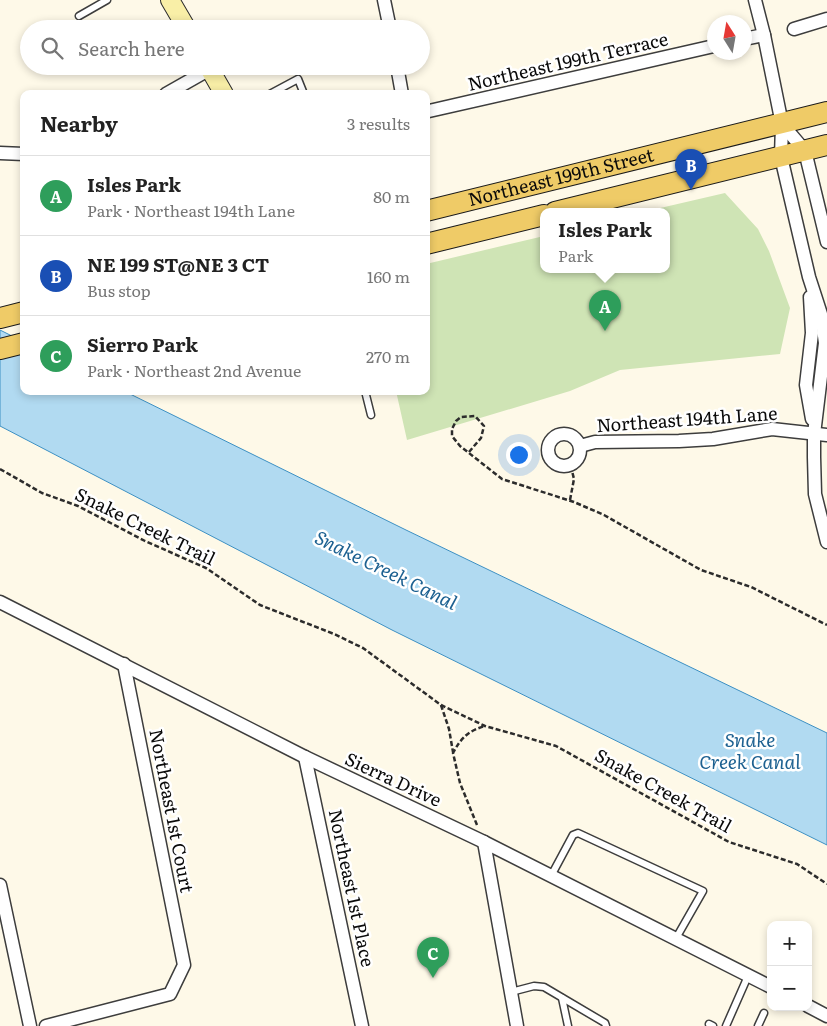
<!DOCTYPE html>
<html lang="en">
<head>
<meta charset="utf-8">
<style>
	:root { --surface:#fff; --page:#f6f6f6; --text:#222; --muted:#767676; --line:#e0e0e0; --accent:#af2d36 }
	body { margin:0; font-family:Literata,serif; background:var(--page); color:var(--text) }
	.controls { position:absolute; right:15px; bottom:15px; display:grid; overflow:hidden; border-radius:10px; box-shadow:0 2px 8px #0003 }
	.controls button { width:45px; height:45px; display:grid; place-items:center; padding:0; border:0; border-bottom:1px solid var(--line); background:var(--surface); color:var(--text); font:25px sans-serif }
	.compass { position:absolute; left:707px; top:15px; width:45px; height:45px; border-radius:50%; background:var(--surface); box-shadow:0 2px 8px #0003; rotate:349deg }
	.you { position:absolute; left:518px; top:454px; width:18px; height:18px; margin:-12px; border:4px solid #fff; border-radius:50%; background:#1a73e8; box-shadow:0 0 0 8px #1a73e833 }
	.badge { display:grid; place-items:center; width:32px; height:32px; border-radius:50%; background:var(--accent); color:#fff; font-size:16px; font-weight:700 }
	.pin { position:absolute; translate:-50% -41px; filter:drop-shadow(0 1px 2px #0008) }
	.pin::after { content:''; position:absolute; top:26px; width:18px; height:15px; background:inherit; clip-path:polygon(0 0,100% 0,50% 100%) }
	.popup { position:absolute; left:540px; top:208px; width:130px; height:65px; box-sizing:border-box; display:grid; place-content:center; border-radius:10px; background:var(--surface); filter:drop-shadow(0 1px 4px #0005); font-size:16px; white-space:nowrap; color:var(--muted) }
	.popup b { font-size:19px; color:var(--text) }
	.popup::after { content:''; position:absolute; left:50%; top:100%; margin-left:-10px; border:10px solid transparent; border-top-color:var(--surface) }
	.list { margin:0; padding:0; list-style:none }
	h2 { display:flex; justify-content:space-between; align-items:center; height:65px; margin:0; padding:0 20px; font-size:21px }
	h2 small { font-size:16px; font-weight:400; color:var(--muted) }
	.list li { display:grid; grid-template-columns:32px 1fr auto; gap:15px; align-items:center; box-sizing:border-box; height:80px; padding:0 20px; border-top:1px solid var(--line) }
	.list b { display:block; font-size:19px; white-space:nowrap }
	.list p { margin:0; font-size:16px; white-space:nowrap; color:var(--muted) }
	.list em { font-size:16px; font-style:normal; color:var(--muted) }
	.icon { flex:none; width:28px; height:28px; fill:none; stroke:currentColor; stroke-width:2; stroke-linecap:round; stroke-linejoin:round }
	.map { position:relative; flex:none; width:827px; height:1026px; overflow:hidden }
	.search { position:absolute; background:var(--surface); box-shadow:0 2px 8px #0003; left:20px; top:20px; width:410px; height:55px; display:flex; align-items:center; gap:12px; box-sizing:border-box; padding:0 18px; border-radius:28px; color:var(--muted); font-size:19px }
	.panel { position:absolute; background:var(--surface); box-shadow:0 2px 8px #0003; left:20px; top:90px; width:410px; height:305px; border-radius:10px }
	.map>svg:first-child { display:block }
	.green { fill:#cfe4b5 }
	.water { fill:#b1daf1; stroke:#3d90c3 }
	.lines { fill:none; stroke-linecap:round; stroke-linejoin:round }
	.lane-casing { stroke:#3d3d3d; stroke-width:9 }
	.street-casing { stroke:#3d3d3d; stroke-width:15 }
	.secondary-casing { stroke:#2c2c2c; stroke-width:20 }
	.primary-casing { stroke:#1b1b1b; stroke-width:22 }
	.path { stroke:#2c2c2c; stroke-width:2.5; stroke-dasharray:5 2.5; stroke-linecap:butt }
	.lane { stroke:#fff; stroke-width:6 }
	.street { stroke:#fff; stroke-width:12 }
	.secondary { stroke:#f9efa7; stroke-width:18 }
	.primary { stroke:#efcb67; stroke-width:20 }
	.labels { text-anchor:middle; stroke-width:5; stroke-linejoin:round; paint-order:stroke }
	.street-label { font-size:18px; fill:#0a0a0a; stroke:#fff }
	.water-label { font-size:19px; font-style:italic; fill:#1d6191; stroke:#fff }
</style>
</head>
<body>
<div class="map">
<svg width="827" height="1026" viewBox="0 0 827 1026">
	<rect width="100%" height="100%" fill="#fef9e8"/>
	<path class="green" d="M725 193 758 229 769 251 790 308 780 354 620 370 570 391 407 440 396 391H426V264L544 236V270H666V212H643Z"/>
	<path class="water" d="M0 330 24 342V391H124L406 530 827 733V845L392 630 0 426Z"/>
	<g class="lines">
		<defs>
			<g id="lane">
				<path d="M79 16 107 0"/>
				<path d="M270 94 298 79 304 94"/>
				<path d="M365 391 371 415"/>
				<path d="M551 876 573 835 578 833 703 891 675 940"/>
				<path d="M511 992 534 986 544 987 605 1023 606 1026"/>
				<path d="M562 998 568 1026"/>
				<path d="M709 1024 713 1026"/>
				<path d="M726 1026 748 976"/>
				<path d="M758 1026 764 1013"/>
			</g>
			<g id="street">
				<path d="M384 0 390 29"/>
				<path d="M755 0 764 35 782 124 781 157 809 277 821 314 825 343 814 434V457L815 494 827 542"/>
				<path d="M794 29 827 19"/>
				<path d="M744 39 764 35"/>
				<path d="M397 66 402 94"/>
				<path d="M166 94 210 69"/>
				<path d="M426 110 429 111 714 46"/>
				<path d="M782 124 805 151 827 242"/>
				<path d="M0 153 24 154"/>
				<path d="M810 297 812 333 806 385 812 419"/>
				<circle cx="564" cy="450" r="16"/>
				<path d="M580 446 595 442 679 441 713 439 772 429 827 435"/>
				<path d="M0 602 305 757 484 842 771 987"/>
				<path d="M305 757 362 1026"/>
				<path d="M484 842 517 1026"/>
				<path d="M0 885 30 1026"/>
				<path d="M808 1006 827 1016"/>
				<path d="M46 1026 170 994 184 965 124 664"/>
			</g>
			<g id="secondary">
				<path d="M170 0 187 29"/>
				<path d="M208 66 224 94"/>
			</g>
			<g id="primary">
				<path id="s1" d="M426 211 827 112"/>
				<path d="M555 212 827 145"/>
				<path d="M426 244 544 215"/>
				<path d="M0 318 24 312"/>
				<path d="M0 349 24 343"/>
			</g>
		</defs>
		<use href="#lane" class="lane-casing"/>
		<use href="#street" class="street-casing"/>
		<use href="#secondary" class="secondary-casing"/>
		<use href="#primary" class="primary-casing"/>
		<g class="path">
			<path d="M469 452 481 438 484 426 475 416 461 417 456 421 452 429V436L460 446 502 479 574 502 604 515 701 570 751 587 827 625"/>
			<path d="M0 469 42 493 78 506 145 541 206 568 260 605 334 634 363 648 441 705 485 726 556 746 729 842 797 864 827 884"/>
			<path d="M570 500 574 479 572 471"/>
			<path d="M441 705 449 729 453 752"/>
			<path d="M477 825 460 783 453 753C461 738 468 731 485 726"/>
		</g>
		<use href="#lane" class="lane"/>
		<use href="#street" class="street"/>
		<use href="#secondary" class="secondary"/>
		<use href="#primary" class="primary"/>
	</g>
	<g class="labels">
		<g class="street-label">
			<text transform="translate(568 62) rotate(-13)" y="6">Northeast 199th Terrace</text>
			<text dy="6" stroke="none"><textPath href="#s1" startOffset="139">Northeast 199th Street</textPath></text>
			<text transform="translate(687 420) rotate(-4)" y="6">Northeast 194th Lane</text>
			<text transform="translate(145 527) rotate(26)" y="6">Snake Creek Trail</text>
			<text transform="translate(393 780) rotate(25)" y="6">Sierra Drive</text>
			<text transform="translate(663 791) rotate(29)" y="6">Snake Creek Trail</text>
			<text transform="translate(171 811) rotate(79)" y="6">Northeast 1st Court</text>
			<text transform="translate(351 888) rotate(78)" y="6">Northeast 1st Place</text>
		</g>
		<g class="water-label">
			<text transform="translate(386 570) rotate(26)" y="7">Snake Creek Canal</text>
			<text x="750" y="747">Snake<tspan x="750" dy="22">Creek Canal</tspan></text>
		</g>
	</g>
</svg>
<div class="controls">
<button>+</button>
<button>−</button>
</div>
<svg class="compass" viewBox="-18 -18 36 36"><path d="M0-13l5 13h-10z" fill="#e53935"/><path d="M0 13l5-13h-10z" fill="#767676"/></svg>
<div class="you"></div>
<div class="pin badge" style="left:605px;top:331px;background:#2e9e5b">A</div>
<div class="popup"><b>Isles Park</b>Park</div>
<div class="pin badge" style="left:691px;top:190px;background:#1a4fb4">B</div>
<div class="pin badge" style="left:433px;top:978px;background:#2e9e5b">C</div>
<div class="search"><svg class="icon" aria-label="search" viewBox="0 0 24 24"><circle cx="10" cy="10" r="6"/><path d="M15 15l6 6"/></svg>Search here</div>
<section class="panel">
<h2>Nearby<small>3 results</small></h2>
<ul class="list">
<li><span class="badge" style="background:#2e9e5b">A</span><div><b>Isles Park</b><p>Park · Northeast 194th Lane</p></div><em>80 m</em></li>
<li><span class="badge" style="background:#1a4fb4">B</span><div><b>NE 199 ST@NE 3 CT</b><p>Bus stop</p></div><em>160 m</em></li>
<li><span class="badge" style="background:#2e9e5b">C</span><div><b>Sierro Park</b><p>Park · Northeast 2nd Avenue</p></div><em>270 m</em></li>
</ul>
</section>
</div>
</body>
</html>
